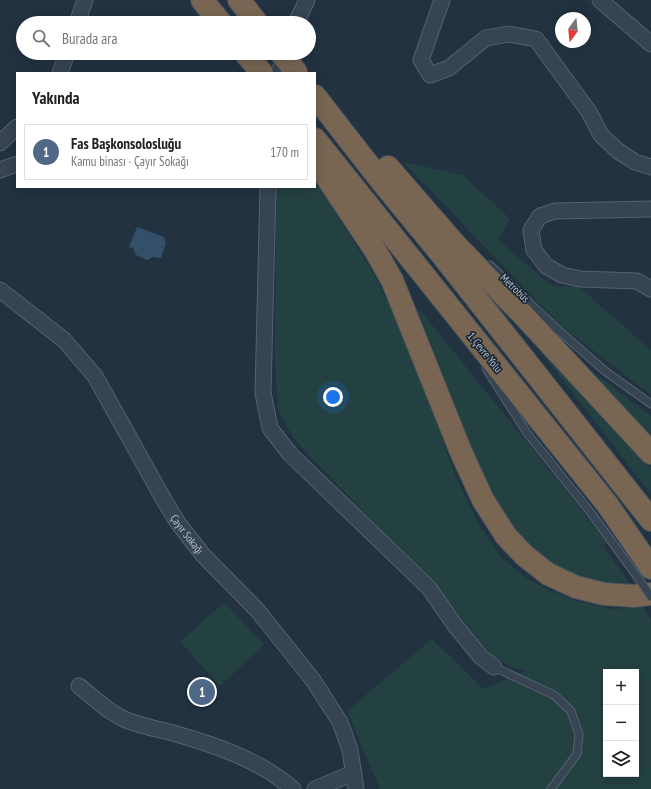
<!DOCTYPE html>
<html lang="tr">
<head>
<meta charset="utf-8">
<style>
	:root { --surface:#fff; --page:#f6f6f6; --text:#222; --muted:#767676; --line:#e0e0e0; --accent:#4f6885 }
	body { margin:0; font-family:"PT Sans Narrow",sans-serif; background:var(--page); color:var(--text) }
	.controls { position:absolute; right:12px; bottom:12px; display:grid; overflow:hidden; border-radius:0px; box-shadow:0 2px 10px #0003 }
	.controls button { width:36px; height:36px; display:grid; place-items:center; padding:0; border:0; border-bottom:1px solid var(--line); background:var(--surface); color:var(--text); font:20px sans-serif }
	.compass { position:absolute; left:555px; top:12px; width:36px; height:36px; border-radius:50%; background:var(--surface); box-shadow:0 2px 10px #0003; rotate:195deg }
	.you { position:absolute; left:333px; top:397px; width:14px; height:14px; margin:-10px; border:3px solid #fff; border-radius:50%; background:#1a73e8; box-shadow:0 0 0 6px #1a73e833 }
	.badge { display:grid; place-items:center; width:26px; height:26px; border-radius:50%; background:var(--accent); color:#fff; font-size:13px; font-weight:700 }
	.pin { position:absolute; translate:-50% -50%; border:2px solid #fff; box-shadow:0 1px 4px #0006 }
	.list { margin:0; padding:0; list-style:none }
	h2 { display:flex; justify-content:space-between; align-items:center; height:52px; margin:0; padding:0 16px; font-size:17px }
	h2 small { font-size:13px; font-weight:400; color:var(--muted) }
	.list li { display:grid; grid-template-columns:26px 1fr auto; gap:12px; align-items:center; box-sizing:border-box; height:56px; margin:0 8px 8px; padding:0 8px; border:1px solid var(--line); border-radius:0px }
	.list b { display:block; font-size:15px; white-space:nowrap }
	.list p { margin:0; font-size:13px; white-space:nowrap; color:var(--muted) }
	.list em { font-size:13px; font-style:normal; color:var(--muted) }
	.icon { flex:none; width:22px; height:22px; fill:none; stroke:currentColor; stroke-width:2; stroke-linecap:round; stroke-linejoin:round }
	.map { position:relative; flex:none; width:651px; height:789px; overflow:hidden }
	.search { position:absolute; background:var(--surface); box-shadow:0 2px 10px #0003; left:16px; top:16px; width:300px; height:44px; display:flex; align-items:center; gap:10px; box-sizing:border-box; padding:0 14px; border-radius:22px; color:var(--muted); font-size:15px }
	.panel { position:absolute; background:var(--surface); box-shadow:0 2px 10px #0003; left:16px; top:72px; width:300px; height:116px; border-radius:0px }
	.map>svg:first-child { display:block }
	.green { fill:#244142; fill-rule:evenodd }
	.water { fill:#344f6a }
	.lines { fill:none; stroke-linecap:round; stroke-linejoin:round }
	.lane-casing { stroke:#54626f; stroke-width:9 }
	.street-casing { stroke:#54626f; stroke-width:17 }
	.highway-casing { stroke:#414f5c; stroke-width:24 }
	.lane { stroke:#374451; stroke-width:7 }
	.street { stroke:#374451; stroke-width:15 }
	.highway { stroke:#786653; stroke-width:22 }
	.lane-bridge-casing { stroke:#54626f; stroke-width:9; stroke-linecap:butt }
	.highway-bridge-casing { stroke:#414f5c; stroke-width:24; stroke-linecap:butt }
	.lane-bridge { stroke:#374451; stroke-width:7 }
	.highway-bridge { stroke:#786653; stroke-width:22 }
	.labels { text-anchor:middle; stroke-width:3.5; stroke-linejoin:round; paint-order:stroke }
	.street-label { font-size:11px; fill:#b3bfcc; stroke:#1b2936 }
</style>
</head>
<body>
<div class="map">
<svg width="651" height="789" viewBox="0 0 651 789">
	<rect width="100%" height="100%" fill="#223241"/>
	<g class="green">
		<path d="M403 162 463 175 510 219 498 240 552 286 579 287 651 350V395L561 326Z"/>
		<path d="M315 183 330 204 376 278 408 345 456 477 477 521 501 557 526 578 553 592 573 600 613 609 643 607 651 620V789H380L347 711 432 639 483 689 526 671 510 667 489 652 444 597 296 441 286 425 278 409 275 361 276 187H315ZM606 672H636V774H606Z"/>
		<path d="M416 305 584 513 607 543 603 546 630 584H609L583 578 555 569 505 523 480 470Z"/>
		<path d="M543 349 651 468V494L541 352Z"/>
		<path d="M571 356 651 416V441Z"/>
		<path d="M224 602 264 645 220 686 180 642Z"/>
	</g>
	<path class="water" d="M137 227 164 237 166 243 161 258 153 257 147 260 136 255 133 248 129 247Z"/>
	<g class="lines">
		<defs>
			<g id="lane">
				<path d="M490 265 556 328 605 371 651 404"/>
				<path d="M486 368 490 375 527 433 591 513 641 582"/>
				<path d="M494 667 554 695 571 711 579 734 577 754 551 789"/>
			</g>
			<g id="street">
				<path d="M442 0 421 60 430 75 449 68 486 38 509 34 536 39 589 112 601 135 618 151 635 162 651 167"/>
				<path d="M600 0 651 44"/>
				<path d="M77 23 85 0"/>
				<path d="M296 23 307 0"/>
				<path d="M60 73 67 53"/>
				<path d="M279 73 285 53"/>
				<path d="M0 143 17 127"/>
				<path d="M0 170 17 164"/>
				<path d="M268 187 263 393 270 428 290 454 429 588 454 624 481 657 494 667"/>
				<path d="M651 209 555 211 540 216 531 230 534 250 546 266 562 275 580 279 637 281 651 289"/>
				<path id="s1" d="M0 290 64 340 95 376 164 500 178 523 203 555 258 611 313 680 340 722 350 750 356 789"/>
				<path d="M79 686C94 698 108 712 126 720 141 726 157 729 173 733 215 745 260 760 293 789"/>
				<path d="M315 789 353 773"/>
			</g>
			<g id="highway">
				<path d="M202 0 221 23"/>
				<path d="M239 0 257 23"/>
				<path d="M245 53 262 73"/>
				<path d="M315 96 382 182 442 255 651 520"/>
				<path d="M315 139 607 504 651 568"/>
				<path d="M315 160 375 250 392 280 461 452 483 500 506 536 524 555 548 574 576 587 604 594 634 596 651 594"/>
				<path d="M388 167 454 243 526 318 651 453"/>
			</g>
		</defs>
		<use href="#lane" class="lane-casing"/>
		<use href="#street" class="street-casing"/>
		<use href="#highway" class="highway-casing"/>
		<use href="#lane" class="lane"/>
		<use href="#street" class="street"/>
		<use href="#highway" class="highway"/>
		<defs>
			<path id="lane-bridge" d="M641 582 651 597"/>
			<path id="highway-bridge" d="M281 53 297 73"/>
		</defs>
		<use href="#lane-bridge" class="lane-bridge-casing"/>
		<use href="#highway-bridge" class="highway-bridge-casing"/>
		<use href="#lane-bridge" class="lane-bridge"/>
		<use href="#highway-bridge" class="highway-bridge"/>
	</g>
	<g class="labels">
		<g class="street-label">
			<text transform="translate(515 288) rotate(44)" y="4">Metrobüs</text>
			<text transform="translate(485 352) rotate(51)" y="4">1. Çevre Yolu</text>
			<text dy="4" stroke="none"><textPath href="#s1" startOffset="312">Çayır Sokağı</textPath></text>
		</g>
	</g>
</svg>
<div class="controls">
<button>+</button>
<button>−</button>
<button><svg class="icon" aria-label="layers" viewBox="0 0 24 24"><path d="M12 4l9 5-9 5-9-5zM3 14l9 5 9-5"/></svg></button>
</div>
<svg class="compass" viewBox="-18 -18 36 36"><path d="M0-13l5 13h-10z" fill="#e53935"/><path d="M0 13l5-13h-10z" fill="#767676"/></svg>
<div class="you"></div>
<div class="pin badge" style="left:202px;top:692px">1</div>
<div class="search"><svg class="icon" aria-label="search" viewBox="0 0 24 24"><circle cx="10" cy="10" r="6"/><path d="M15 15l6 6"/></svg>Burada ara</div>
<section class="panel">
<h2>Yakında<small></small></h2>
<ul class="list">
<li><span class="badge">1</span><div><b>Fas Başkonsolosluğu</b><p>Kamu binası · Çayır Sokağı</p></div><em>170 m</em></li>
</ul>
</section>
</div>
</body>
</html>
